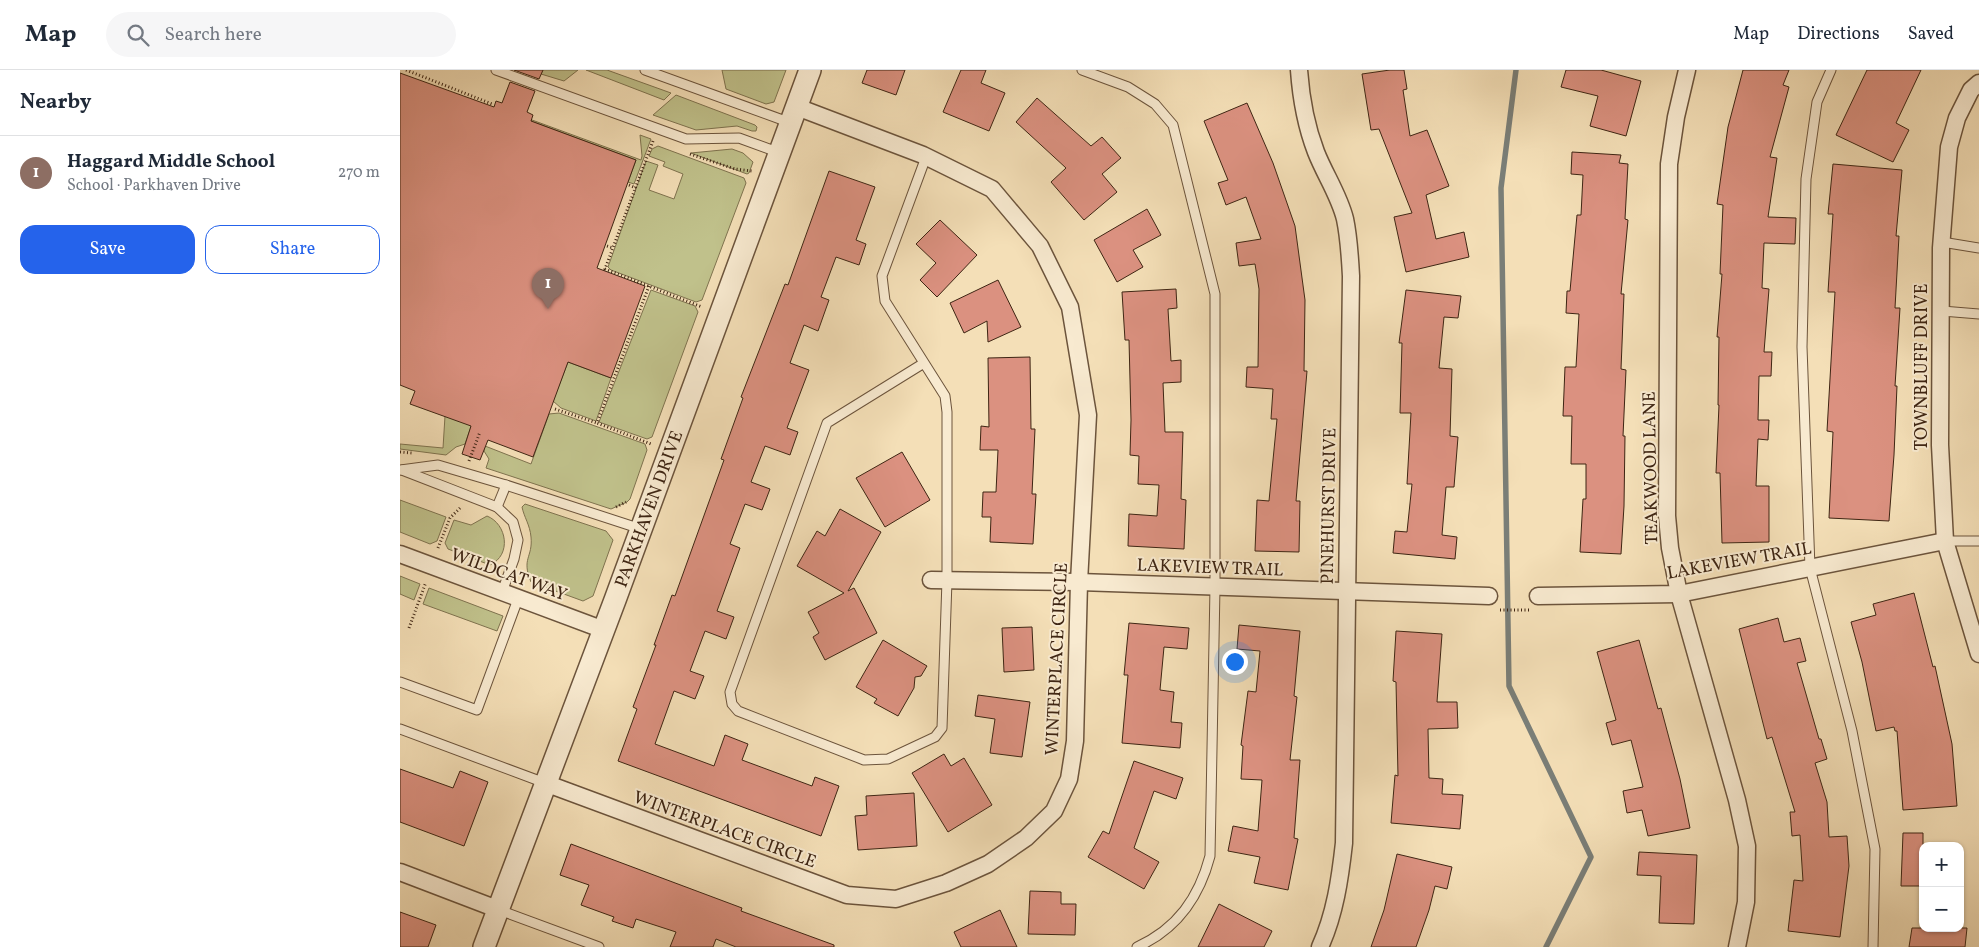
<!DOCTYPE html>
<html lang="en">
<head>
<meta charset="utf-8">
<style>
	:root { --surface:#fff; --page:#f6f6f7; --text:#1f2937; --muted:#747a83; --line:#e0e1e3; --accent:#2563eb }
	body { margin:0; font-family:Vollkorn,serif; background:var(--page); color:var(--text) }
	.controls { position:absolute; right:15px; bottom:15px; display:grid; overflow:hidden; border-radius:10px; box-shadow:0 1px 4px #0004 }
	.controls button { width:45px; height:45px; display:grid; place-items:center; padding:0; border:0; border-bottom:1px solid var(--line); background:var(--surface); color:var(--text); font:25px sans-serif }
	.you { position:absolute; left:834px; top:591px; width:18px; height:18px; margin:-12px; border:4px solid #fff; border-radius:50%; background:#1a73e8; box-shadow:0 0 0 8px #1a73e833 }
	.badge { display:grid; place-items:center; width:32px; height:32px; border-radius:50%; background:var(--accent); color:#fff; font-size:16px; font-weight:700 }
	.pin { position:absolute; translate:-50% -41px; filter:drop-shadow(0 1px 2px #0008) }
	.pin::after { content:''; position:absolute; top:26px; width:18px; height:15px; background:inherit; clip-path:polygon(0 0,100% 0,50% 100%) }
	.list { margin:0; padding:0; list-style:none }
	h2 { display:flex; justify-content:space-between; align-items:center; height:65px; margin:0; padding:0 20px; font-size:21px }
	h2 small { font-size:16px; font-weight:400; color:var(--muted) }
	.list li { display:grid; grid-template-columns:32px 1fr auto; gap:15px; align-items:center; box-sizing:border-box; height:75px; padding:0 20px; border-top:1px solid var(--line) }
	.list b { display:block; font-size:19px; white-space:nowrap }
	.list p { margin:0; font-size:16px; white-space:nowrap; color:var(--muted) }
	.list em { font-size:16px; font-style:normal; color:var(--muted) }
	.actions { display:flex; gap:10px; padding:15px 20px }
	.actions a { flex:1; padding:11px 0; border:1px solid var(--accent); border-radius:15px; text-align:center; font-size:18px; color:var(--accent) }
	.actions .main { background:var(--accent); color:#fff }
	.icon { flex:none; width:28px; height:28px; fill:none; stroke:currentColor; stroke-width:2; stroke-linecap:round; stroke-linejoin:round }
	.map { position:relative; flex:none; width:1579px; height:877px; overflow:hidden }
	header { display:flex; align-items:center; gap:30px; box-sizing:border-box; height:70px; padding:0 25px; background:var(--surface); border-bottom:1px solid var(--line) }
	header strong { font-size:24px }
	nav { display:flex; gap:28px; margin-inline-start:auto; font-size:18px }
	.search { width:350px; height:45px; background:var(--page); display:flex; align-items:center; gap:12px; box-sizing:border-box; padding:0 18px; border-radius:28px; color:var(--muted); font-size:19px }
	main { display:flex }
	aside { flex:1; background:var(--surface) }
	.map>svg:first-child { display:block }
	.green { fill:#c0c18b; stroke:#7f734f }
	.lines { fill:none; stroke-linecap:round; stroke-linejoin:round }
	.stream { stroke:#7a7e77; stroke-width:5.5 }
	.building { fill:#db9180; stroke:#3e2513 }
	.service-casing { stroke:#6c543c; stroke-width:11 }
	.minor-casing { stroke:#6c543c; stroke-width:19 }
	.tertiary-casing { stroke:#6c543c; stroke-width:24 }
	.path { stroke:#3e2513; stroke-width:3; stroke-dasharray:1 2.5; stroke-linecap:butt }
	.service { stroke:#f8ead0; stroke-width:9 }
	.minor { stroke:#f8ead0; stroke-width:16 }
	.tertiary { stroke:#f8ead0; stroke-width:21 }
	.labels { text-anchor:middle; stroke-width:4; stroke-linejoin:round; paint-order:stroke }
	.street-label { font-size:18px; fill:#3e2513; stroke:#f8ead0 }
</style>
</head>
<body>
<header>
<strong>Map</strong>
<div class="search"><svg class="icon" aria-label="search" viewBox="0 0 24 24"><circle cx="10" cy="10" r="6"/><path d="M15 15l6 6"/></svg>Search here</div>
<nav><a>Map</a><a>Directions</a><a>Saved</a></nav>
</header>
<main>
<aside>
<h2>Nearby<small></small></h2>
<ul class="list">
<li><span class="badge" style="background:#8d6e63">1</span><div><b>Haggard Middle School</b><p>School · Parkhaven Drive</p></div><em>270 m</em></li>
</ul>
<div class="actions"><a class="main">Save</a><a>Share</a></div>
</aside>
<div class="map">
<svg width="1579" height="877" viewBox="0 0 1579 877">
	<rect width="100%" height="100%" fill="#f4dfb7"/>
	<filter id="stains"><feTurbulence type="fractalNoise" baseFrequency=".004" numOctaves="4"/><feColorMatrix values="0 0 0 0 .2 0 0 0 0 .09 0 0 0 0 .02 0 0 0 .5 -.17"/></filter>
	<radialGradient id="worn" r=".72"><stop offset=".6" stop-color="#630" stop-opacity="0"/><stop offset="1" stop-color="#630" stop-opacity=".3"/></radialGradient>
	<g class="green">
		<path d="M143 0H178L164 11 141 4Z"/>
		<path d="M186 0H207L271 23 264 30Z"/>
		<path d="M322 0H386L374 32 366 34 326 19Z"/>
		<path d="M276 25 355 55 357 57 356 61H352L337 56 296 60 253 45Z"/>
		<path d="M132 50 241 90 242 86 240 65 251 69 234 114 228 112 236 90 131 51Z"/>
		<path d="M258 76 344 108 346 113 302 230 296 232 211 200 208 197 246 91 258 95 249 120 274 129 283 104 263 96 265 92 249 86 252 79Z"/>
		<path d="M332 79 343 83 353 92 349 103 347 104 291 83Z"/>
		<path d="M251 220 295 236 298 242 252 367 247 369 199 352Z"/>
		<path d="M168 292 211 308 196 351 161 338 153 331Z"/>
		<path d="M159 343 245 374 247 380 230 429 227 432 211 439 86 398 89 389 84 381 85 376 131 394 149 344Z"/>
		<path d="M45 346 73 351 65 374 56 377 46 385 0 379V374L43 378Z"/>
		<path d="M0 430 46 447 37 471 30 474 0 462Z"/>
		<path d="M125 434 206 461 213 470 193 526 183 531 131 512C121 488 133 488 131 467 130 455 124 447 122 437Z"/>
		<path d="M87 446C107 454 112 485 90 495L48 479 45 473 54 450 71 455Z"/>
		<path d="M0 506 20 514 14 530 0 524Z"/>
		<path d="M29 518 103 546 97 561 23 534Z"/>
	</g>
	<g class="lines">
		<path class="stream" d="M1116 0 1101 118 1109 616 1191 787 1146 877"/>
	</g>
	<g class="building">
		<path d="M114 0H143L139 9Z"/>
		<path d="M467 0H505L496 25 462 13Z"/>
		<path d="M561 0H586L581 13 605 23 589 61 543 42Z"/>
		<path d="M990 0H1004L1007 19 1003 20 1010 66 1027 60 1049 116 1026 125 1036 169 1064 162 1069 187 1006 202 994 147 1012 143 979 59 971 60 962 4Z"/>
		<path d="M1166 0H1201L1241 11 1226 66 1190 56 1198 26 1161 17Z"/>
		<path d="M1343 0H1389L1383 15 1389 17 1370 87 1377 88 1368 147 1396 148 1395 174 1364 173 1362 218 1369 219 1364 282H1372L1371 306H1359L1358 350H1369L1368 370 1358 369 1356 416H1369V472L1322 473 1320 403H1316L1319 335H1318L1319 267H1317L1322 204H1320L1323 135 1317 134 1328 57Z"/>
		<path d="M1467 0H1521L1496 53 1509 60 1493 92 1436 65Z"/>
		<path d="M0 3 94 37 96 31 102 33 110 12 135 21 127 42 133 45 131 51 236 90 197 198 245 216 211 308 168 292 133 387 88 370 80 390 62 384 71 356 10 334 15 321 0 315Z"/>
		<path d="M637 28 691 76 702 67 721 88 702 104 717 122 684 150 651 112 666 98 616 52Z"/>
		<path d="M847 33 873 93 895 156 905 230 904 301H907L896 431H900L899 482 855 481 857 430 869 431 877 349H871L873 319 846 317 847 297H858L859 219 855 194 839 196 836 173 861 169 846 127 826 135 818 113 828 110 804 51Z"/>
		<path d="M1172 82 1221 85 1219 93 1228 94 1225 149 1228 150 1221 224H1224L1221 299 1226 300 1223 366H1225L1224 436 1221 484 1180 482 1183 429H1186V394H1171L1172 346H1163L1165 297H1176L1179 244 1166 243 1167 221H1170L1177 145H1181L1183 105 1171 104Z"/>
		<path d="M1433 94 1502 100 1496 166H1499L1495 238H1500L1495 316H1497L1494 385 1489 451 1429 448 1433 362 1427 361 1435 222H1428L1433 144H1428Z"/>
		<path d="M429 101 475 117 456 170 466 174 459 195 436 187 421 227 429 230 418 261 404 255 390 293 409 300 387 358 398 362 390 385 365 376 351 412 370 419 362 440 345 434 330 474 340 478 317 541 334 547 326 569 305 561 290 601 304 606 295 629 274 621 255 674 314 696 325 665 348 674 342 690 412 716 415 707 439 716 421 766 218 691 237 639 233 637 256 575H254L272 525 275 526 324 390 321 389 343 328 341 327 385 214 388 215Z"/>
		<path d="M747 139 761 165 733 180 743 197 717 212 694 170Z"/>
		<path d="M540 150 577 185 537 227 520 210 536 193 516 174Z"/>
		<path d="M598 210 621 257 588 272 587 251 564 263 550 233Z"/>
		<path d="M776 219 777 238 768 239 771 291 781 290V312L763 313 765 362H783L781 429 786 430 784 479 728 476 729 444 757 446 759 415 738 414 739 386 730 385 731 350 729 270H725L722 222Z"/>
		<path d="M1006 220 1061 226 1058 248 1044 247 1039 298 1052 299 1050 366 1058 367 1054 417H1046L1042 465 1057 467 1055 489 993 483 995 461 1007 462 1012 414H1007L1011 343H1000L1002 273H999Z"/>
		<path d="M630 287 631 359H635L632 424H636L633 474 590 472 591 447H582L583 422H596L598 380H580L581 356 589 357 588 288Z"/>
		<path d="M502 382 530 430 485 457 456 408Z"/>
		<path d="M440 439 481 462 448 521 454 518 477 563 425 590 413 567 419 563 408 542 444 523 397 496 417 461 425 466Z"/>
		<path d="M1514 523 1533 597 1535 596 1552 674 1557 736 1503 740 1497 661H1495L1494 657 1476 661 1462 592 1451 552 1476 545 1473 534Z"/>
		<path d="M1378 548 1384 572 1400 568 1406 591 1397 593 1419 669H1421L1427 689 1415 693 1427 732 1429 767 1447 766 1449 796 1440 867 1388 861 1394 810 1403 811 1400 765 1392 766 1390 742H1395L1372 667 1367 669 1339 559Z"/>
		<path d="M729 553 789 558 787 579 764 577 760 620 774 622 771 652 782 653 780 678 722 673 728 605H724Z"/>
		<path d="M839 555 900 561 894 626 897 627 890 690H900L894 768 898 769 888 820 854 813 860 787 828 781 833 756 858 761 862 710 841 709 843 676 841 675 848 621 856 622 860 581 837 579Z"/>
		<path d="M632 557 634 600 604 602 602 558Z"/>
		<path d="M996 561 1042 564 1037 632H1057L1058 658 1028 659 1029 708 1043 709 1042 724 1063 725 1060 759 991 753 995 705 998 706 996 612 993 611Z"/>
		<path d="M483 570 527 596 521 606 515 607 514 618 498 646 474 633 477 629 456 617Z"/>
		<path d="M1239 570 1258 639 1261 638 1280 709 1290 758 1248 766 1242 740 1227 743 1223 721 1243 717 1231 670 1212 675 1206 653 1216 650 1197 582Z"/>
		<path d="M578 625 630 632 622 687 590 683 595 649 575 646Z"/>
		<path d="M544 684 551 696 564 688 592 735 548 762 512 703Z"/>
		<path d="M734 691 783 708 776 729 754 721 734 778 759 792 744 819 688 787 703 761 709 764Z"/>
		<path d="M0 699 53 718 60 701 88 712 64 776 0 752Z"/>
		<path d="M514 723 517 776 458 780 455 746 467 745 466 726Z"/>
		<path d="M1503 763H1523V816H1501Z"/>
		<path d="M171 774 342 838 341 841 434 875V877H336L316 869 313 877H270L276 862 236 849 233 858 212 851 214 847 181 835 189 815 160 805Z"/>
		<path d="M1239 782 1297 785 1294 854 1259 853 1261 806 1237 805Z"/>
		<path d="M997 784 1052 797 1047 819 1035 816 1029 840 1016 877H971L984 840Z"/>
		<path d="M630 821 661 822V834H676L675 865 628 864Z"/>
		<path d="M819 834 872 861 864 877H798Z"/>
		<path d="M600 840 617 877H561L554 862Z"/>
		<path d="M0 842 36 855 28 877H0Z"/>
		<path d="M1512 858H1567L1565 877H1509Z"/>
	</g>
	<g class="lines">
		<defs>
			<g id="service">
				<path d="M96 0 286 69 339 68 380 83"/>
				<path d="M245 0 391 53"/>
				<path d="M682 0 728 17 755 34 773 55 815 224V517L810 786C799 828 777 859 737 877"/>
				<path d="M1431 0 1417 32 1406 109 1402 277 1410 498 1452 661 1475 779 1473 877"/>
				<path d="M1542 172 1579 178"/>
				<path d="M1542 241 1579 244"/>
				<path d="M524 293 427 353 330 622 332 634 338 641 464 690 488 689 535 667 542 658 547 510V342L545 326 485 231 482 206 526 87"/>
				<path d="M0 400 38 395 106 415 241 459"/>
				<path d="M2 400 97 437 113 452 118 470 114 489 102 522"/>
				<path d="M97 437 106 415"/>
				<path d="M1545 471H1579"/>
				<path d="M0 612 77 640 118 529"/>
				<path d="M0 659 145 713"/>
				<path d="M99 840 199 877"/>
			</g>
			<g id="minor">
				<path d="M899 0C901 28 906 56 916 82 925 105 939 125 945 149 949 168 950 187 951 206L944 773C940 809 935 844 920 877"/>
				<path d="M1287 0 1276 47 1269 94 1267 446 1270 478 1279 524 1337 730 1347 776 1346 832 1337 877"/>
				<path d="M1579 13 1571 20 1557 48 1549 77 1541 178 1540 375 1545 471 1579 584"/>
				<path d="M0 484 204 560"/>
				<path d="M531 510 679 512 1089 526"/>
				<path d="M1138 526 1279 524 1545 471"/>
				<path d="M145 713 447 825 496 829 546 813 588 794 626 768 654 741 669 709 675 671 679 512 688 345 670 237 640 176 592 119 523 85 397 37"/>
				<path d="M0 802 97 839"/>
			</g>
			<g id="tertiary">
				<path id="s1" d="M84 877 215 530 410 0"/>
			</g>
		</defs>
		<use href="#service" class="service-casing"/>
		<use href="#minor" class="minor-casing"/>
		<use href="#tertiary" class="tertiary-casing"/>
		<g class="path">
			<path d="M6 0 92 34"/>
			<path d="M253 71 205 199 302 237"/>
			<path d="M290 84 335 99 352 101"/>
			<path d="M229 115 236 118"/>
			<path d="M207 176 213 178"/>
			<path d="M249 216 197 353 251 374"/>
			<path d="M155 339 197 353"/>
			<path d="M0 382 12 383"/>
			<path d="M69 391 80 362"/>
			<path d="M216 437 226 432"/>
			<path d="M38 478 50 448 60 438"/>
			<path d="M1100 540H1129"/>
			<path d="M9 558 26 512"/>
		</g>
		<use href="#service" class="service"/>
		<use href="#minor" class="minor"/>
		<use href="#tertiary" class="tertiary"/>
	</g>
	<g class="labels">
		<g class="street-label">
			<text transform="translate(1521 297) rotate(-90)" y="6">TOWNBLUFF DRIVE</text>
			<text transform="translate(1250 398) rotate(-91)" y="6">TEAKWOOD LANE</text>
			<text transform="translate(928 436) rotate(-89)" y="6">PINEHURST DRIVE</text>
			<text dy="6" stroke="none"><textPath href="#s1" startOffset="468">PARKHAVEN DRIVE</textPath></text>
			<text transform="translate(1339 490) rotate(-10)" y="6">LAKEVIEW TRAIL</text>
			<text transform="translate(810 497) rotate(2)" y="6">LAKEVIEW TRAIL</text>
			<text transform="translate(109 504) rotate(20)" y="6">WILDCAT WAY</text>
			<text transform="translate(656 589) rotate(-87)" y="6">WINTERPLACE CIRCLE</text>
			<text transform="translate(325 759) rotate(20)" y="6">WINTERPLACE CIRCLE</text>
		</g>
	</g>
	<rect width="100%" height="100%" filter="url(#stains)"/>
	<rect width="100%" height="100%" fill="url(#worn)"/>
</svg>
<div class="controls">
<button>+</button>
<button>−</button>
</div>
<div class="you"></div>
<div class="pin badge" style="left:148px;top:239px;background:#8d6e63">1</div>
</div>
</main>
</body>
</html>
